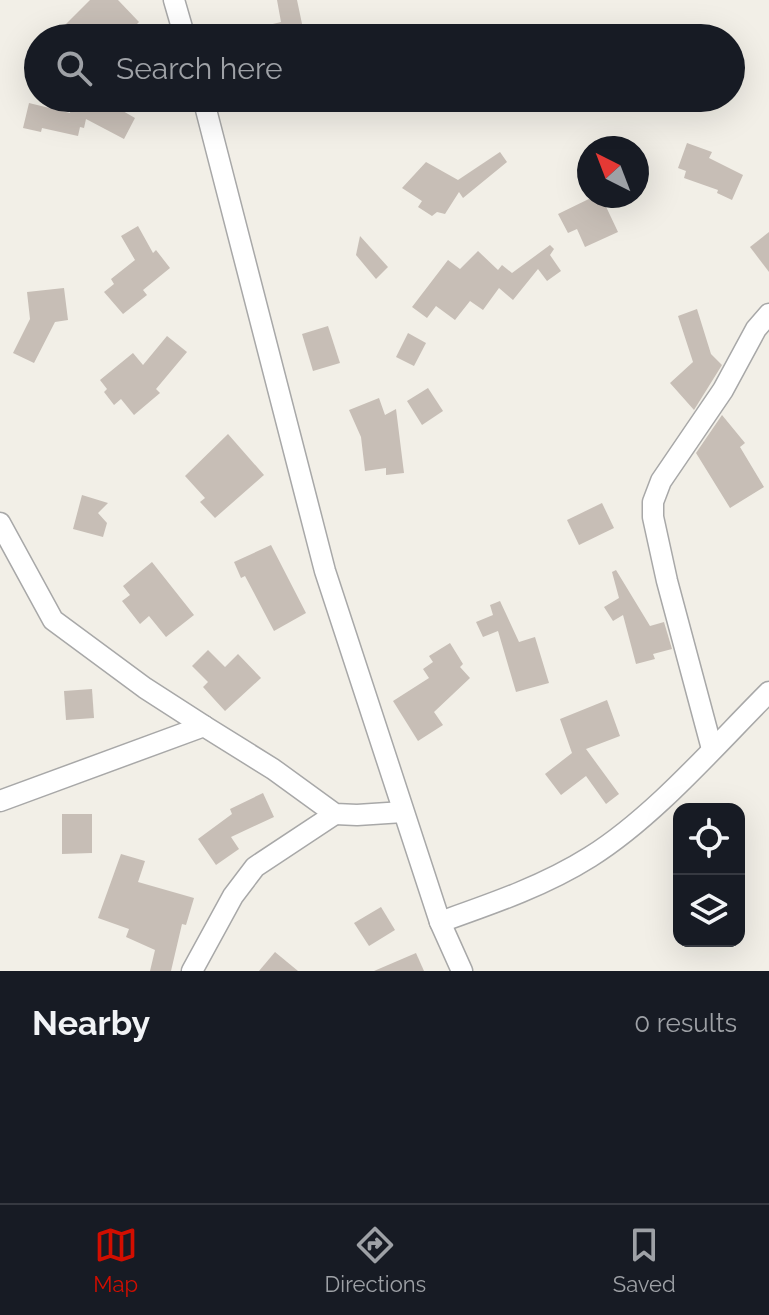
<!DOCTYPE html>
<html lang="en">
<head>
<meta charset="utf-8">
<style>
	:root { --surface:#171b24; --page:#20242c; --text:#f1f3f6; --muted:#9ea1a6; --line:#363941; --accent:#d20e00 }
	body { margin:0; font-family:Raleway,sans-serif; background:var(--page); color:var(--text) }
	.controls { position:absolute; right:24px; bottom:24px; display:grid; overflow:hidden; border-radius:16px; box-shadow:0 8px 32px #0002 }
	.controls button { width:72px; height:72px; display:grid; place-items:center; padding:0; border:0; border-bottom:2px solid var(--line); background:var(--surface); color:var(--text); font:40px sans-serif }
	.compass { position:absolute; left:577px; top:136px; width:72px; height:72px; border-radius:50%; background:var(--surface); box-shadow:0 8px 32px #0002; rotate:318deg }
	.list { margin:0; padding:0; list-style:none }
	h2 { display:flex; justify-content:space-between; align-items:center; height:104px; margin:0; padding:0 32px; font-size:34px }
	h2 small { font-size:26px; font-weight:400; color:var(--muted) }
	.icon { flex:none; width:44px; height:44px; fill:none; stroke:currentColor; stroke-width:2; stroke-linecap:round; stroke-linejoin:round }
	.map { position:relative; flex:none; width:769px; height:971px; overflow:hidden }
	.search { position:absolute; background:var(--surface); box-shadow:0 8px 32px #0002; left:24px; right:24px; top:24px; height:88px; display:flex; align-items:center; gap:20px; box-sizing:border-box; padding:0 28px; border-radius:44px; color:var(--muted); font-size:30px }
	.sheet { height:232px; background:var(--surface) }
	nav { display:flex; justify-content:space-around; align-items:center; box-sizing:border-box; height:112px; border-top:2px solid var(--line); background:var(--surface); font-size:22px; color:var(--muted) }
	nav a { display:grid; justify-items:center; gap:4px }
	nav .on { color:var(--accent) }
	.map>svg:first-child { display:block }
	.building { fill:#c7beb6 }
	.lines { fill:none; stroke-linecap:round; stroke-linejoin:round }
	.street-casing { stroke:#a8a8a8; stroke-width:23 }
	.street { stroke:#fff; stroke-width:20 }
</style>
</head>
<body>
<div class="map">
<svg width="769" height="971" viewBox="0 0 769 971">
	<rect width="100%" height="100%" fill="#f2efe7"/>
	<g class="building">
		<path d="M90 0H118L139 22 123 38H74L63 27Z"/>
		<path d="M277 0H297L305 38H240V32L281 22Z"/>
		<path d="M82 98H121L116 107 135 118 124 139 86 119 84 128 80 127 78 136 42 128 41 132 23 128 29 103 70 113 71 109 77 110Z"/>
		<path d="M687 143 712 152 709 158 743 175 732 200 717 193 718 190 684 178 686 171 678 168Z"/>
		<path d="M500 152 507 162 463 198 459 192 445 214 437 212 432 216 418 207 422 201 402 188 426 162 458 180Z"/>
		<path d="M595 196H601L618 232 585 247 577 229 568 233 558 214Z"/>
		<path d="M138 226 153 253 156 250 170 268 143 290 147 295 123 314 104 292 114 284 111 279 135 260 121 236Z"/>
		<path d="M769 232V272L750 247Z"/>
		<path d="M360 236 388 267 376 279 356 255Z"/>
		<path d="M550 245 554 249 550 255 561 271 547 281 538 269 513 300 499 288 483 310 470 301 455 320 436 306 427 318 412 307 448 260 460 269 478 251 498 270 502 265 512 273Z"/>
		<path d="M64 288 68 320 55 322 34 363 13 353 30 319 27 292Z"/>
		<path d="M697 309 711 354 722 365 694 410 670 383 693 362 678 316Z"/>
		<path d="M328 326 340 363 313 371 302 334Z"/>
		<path d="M408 333 426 343 414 366 396 357Z"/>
		<path d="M167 336 187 352 156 389 160 393 134 415 121 399 114 405 104 392 107 389 100 380 133 353 143 365Z"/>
		<path d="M428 388 443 411 422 425 407 401Z"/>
		<path d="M379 398 385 415 396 409 404 473 386 475V468L365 471 361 437 349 410Z"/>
		<path d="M722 415 745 443 740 447 764 487 730 508 696 453Z"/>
		<path d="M228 434 264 475 215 518 200 502 205 498 185 476Z"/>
		<path d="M82 495 108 503 98 513 107 523 103 537 73 529Z"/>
		<path d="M602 503 614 528 579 545 567 520Z"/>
		<path d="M271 545 306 613 274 631 245 576 241 578 234 562Z"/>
		<path d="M152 562 194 615 166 637 149 616 140 624 122 601 130 595 123 586Z"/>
		<path d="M616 570 650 626 664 622 672 649 653 654 655 659 636 664 623 615 613 621 604 607 619 598 612 572Z"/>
		<path d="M500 601 519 642 535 637 549 683 516 692 498 631 483 637 476 622 493 615 490 605Z"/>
		<path d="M450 643 463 664 460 667 470 678 434 712 443 725 418 741 393 701 429 678 423 669 433 662 429 656Z"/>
		<path d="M208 650 225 667 238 654 261 678 225 711 203 687 208 682 192 666Z"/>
		<path d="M92 689 94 718 66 720 64 691Z"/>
		<path d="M607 700 620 736 586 749 619 794 606 804 586 776 561 795 545 774 572 753 560 719Z"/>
		<path d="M263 793 274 817 231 837 239 849 216 865 198 839 232 814 230 809Z"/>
		<path d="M62 814H92V853L62 854Z"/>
		<path d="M121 854 145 861 138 882 194 898 186 925 182 924 171 971H150L155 950 126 937 129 929 98 918Z"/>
		<path d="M381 907 395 930 369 946 354 923Z"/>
		<path d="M275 952 298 971H259Z"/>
		<path d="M416 953 424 971H374Z"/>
	</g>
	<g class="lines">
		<defs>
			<g id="street">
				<path d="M174 0 185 38"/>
				<path d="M203 98 325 571 440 922 462 971"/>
				<path d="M0 523 53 620 145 688 204 726"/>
				<path d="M712 749 667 581 653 517V502L661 481 723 390 756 329 769 314"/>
				<path d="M0 801 204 726 273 769 335 814 357 815 403 812"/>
				<path d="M440 922C491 904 544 886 590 857 654 817 715 746 769 692"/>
				<path d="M192 971 233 896 255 867 335 814"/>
			</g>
		</defs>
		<use href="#street" class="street-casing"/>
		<use href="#street" class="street"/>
	</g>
</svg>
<div class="controls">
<button><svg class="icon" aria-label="locate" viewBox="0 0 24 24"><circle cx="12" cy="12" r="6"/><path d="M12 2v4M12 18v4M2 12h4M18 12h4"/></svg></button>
<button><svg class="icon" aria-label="layers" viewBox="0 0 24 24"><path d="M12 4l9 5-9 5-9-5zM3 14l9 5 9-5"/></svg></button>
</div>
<svg class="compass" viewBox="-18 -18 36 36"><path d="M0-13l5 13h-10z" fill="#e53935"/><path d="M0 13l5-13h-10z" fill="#9ea1a6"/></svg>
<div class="search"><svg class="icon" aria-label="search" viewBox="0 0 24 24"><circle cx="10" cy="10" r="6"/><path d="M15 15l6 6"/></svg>Search here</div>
</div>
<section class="sheet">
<h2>Nearby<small>0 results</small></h2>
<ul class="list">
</ul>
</section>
<nav>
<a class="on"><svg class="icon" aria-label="map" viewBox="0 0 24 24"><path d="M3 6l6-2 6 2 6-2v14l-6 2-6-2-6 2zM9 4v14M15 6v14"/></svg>Map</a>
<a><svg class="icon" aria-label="directions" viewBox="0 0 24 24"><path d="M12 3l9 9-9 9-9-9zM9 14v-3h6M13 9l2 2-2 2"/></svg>Directions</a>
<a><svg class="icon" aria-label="saved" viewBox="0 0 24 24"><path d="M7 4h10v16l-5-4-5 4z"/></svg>Saved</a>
</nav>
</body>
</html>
